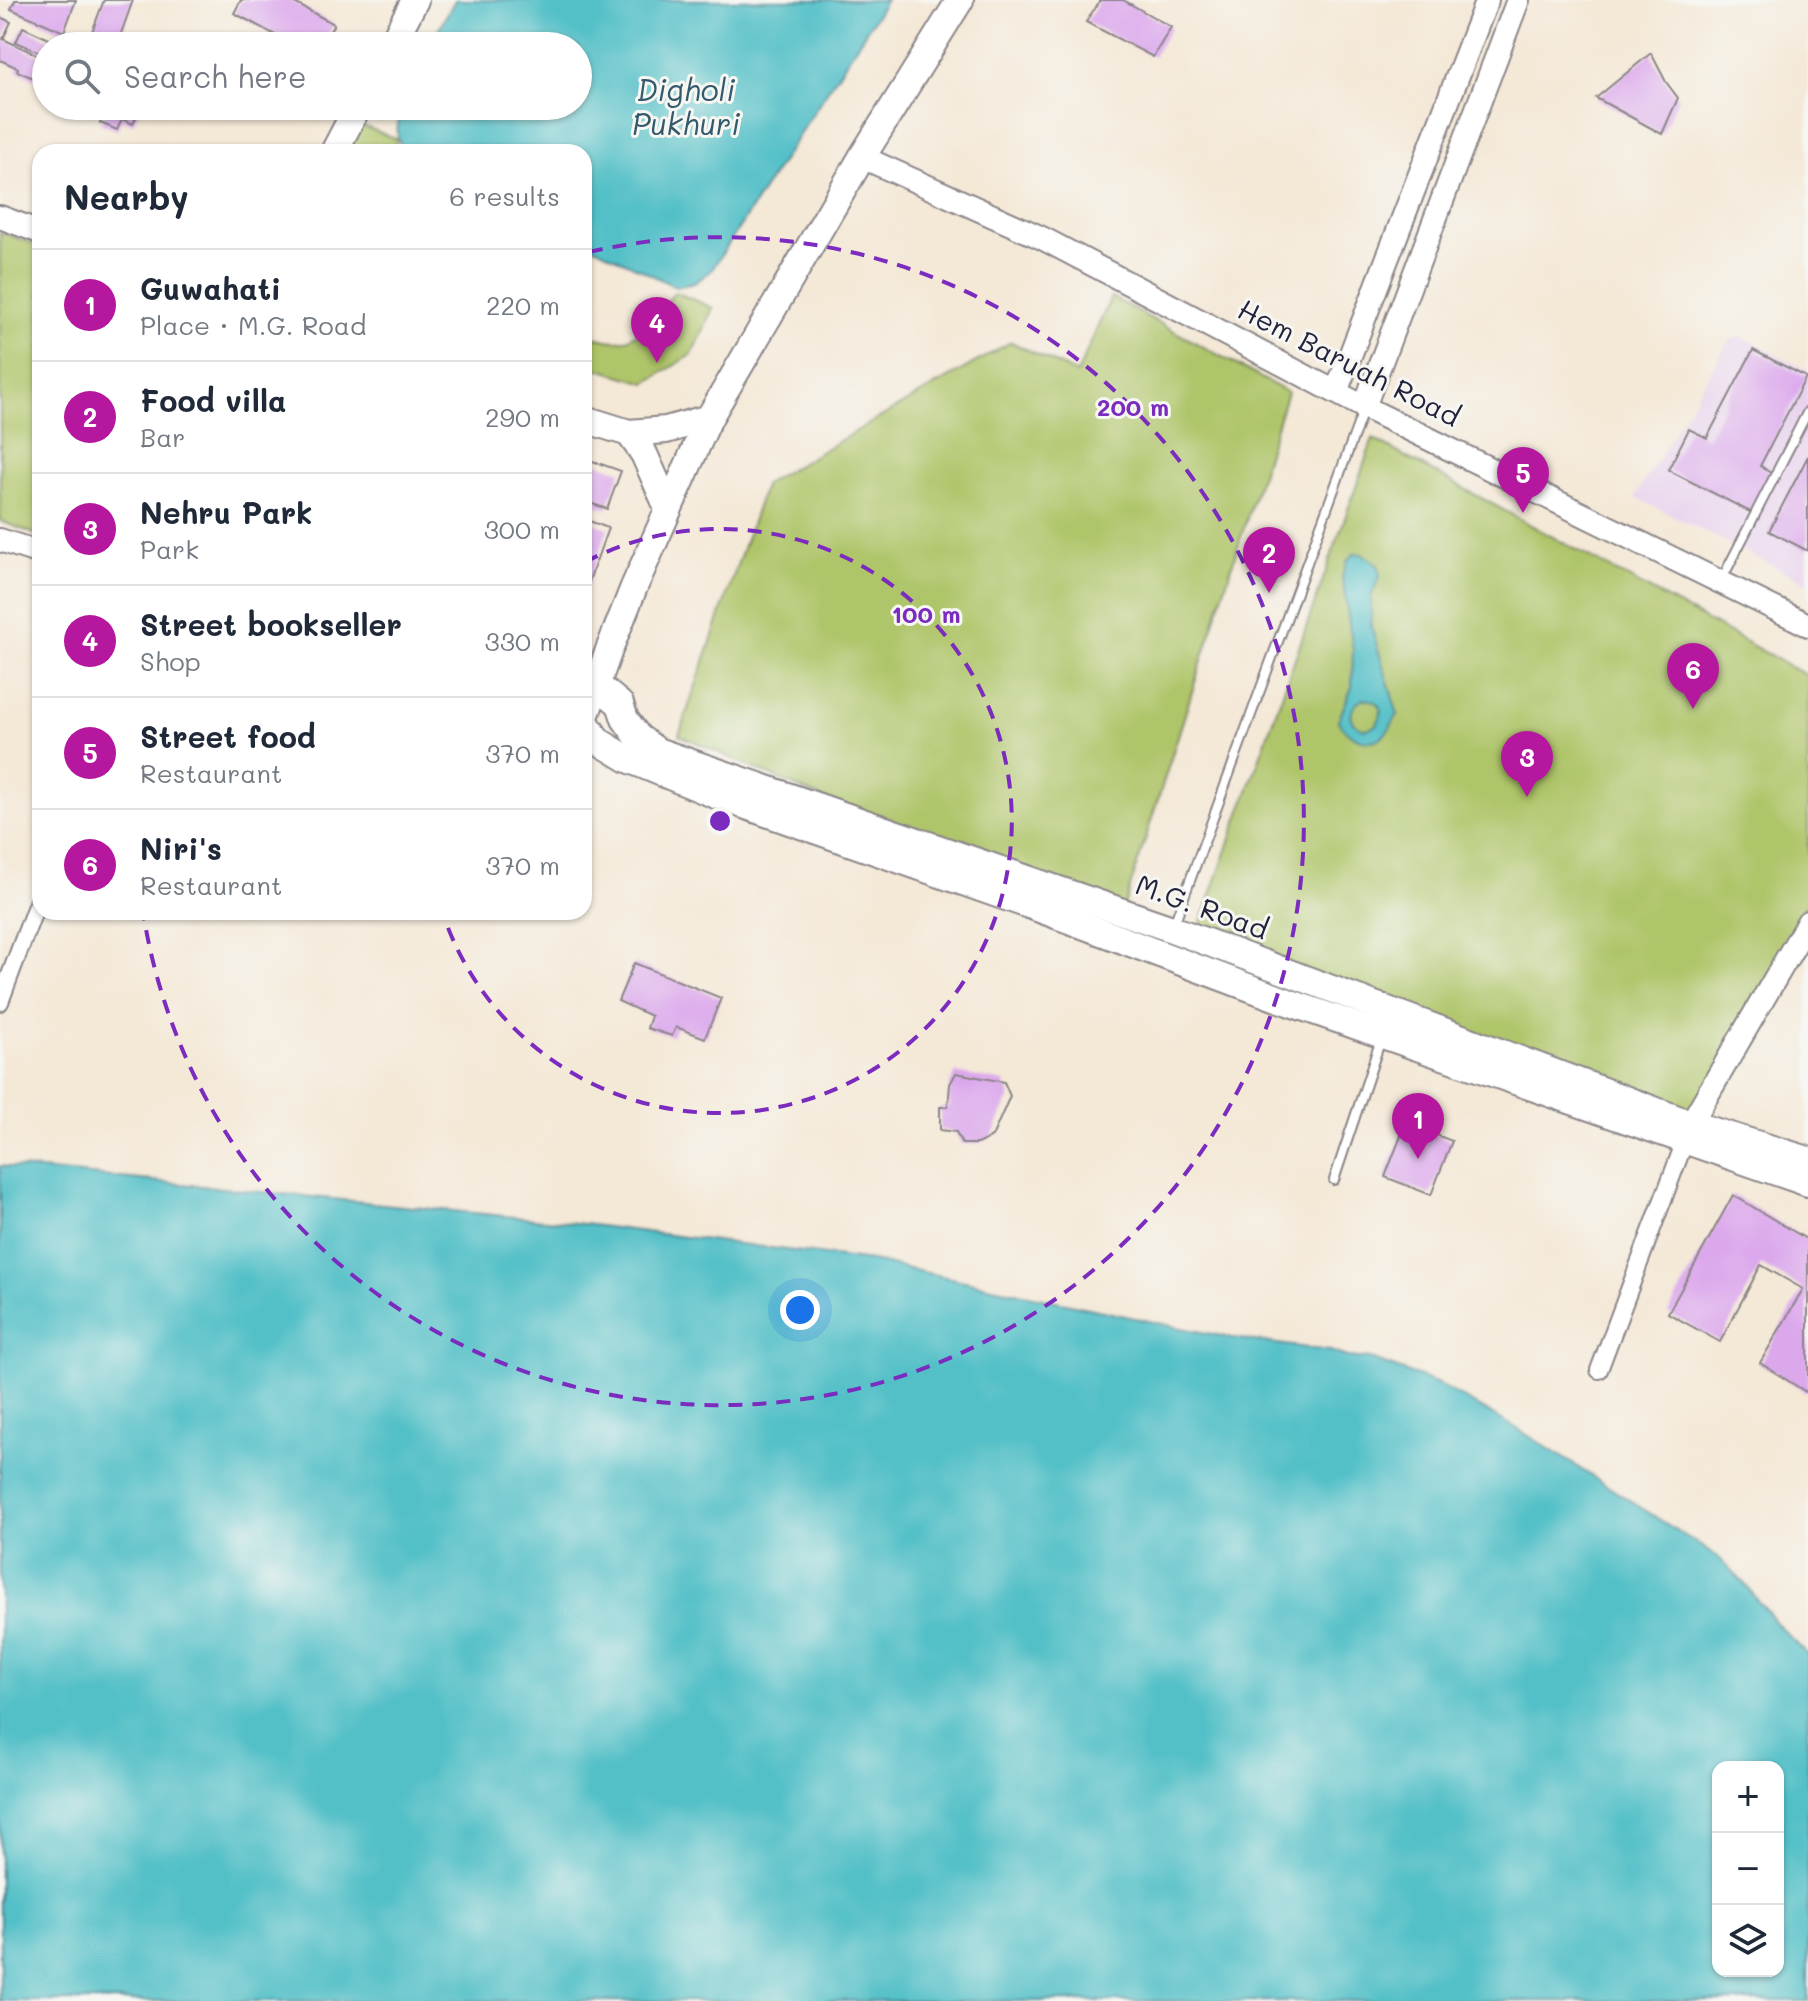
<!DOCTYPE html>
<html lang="en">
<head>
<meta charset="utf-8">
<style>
	:root { --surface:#fff; --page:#f2f2f3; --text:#1f2937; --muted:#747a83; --line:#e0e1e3; --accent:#b5179e }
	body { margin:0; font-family:Mali,sans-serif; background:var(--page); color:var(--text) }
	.controls { position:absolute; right:24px; bottom:24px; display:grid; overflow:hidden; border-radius:16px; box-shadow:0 2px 6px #0004 }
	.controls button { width:72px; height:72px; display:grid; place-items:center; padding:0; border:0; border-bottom:2px solid var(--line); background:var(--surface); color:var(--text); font:40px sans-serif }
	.you { position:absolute; left:800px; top:1310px; width:28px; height:28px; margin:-20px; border:6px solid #fff; border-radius:50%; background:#1a73e8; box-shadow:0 0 0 12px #1a73e833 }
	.badge { display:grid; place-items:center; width:52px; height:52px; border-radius:50%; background:var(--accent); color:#fff; font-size:26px; font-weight:700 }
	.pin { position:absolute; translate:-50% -66px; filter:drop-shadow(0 2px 4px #0008) }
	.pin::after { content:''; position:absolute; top:42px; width:28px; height:24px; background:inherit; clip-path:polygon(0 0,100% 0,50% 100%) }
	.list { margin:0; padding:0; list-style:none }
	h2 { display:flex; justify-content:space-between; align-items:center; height:104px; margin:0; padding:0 32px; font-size:34px }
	h2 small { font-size:26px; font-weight:400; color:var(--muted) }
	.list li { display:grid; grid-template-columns:52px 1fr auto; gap:24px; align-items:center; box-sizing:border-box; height:112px; padding:0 32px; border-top:2px solid var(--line) }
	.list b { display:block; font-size:30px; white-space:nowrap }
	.list p { margin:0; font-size:26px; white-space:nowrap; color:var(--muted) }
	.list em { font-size:26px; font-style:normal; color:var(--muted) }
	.icon { flex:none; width:44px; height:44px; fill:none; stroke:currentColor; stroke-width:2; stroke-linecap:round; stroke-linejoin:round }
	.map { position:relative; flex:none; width:1808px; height:2001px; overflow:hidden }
	.search { position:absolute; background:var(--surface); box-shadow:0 2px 6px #0004; left:32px; top:32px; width:560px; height:88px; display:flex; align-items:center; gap:20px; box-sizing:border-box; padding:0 28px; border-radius:44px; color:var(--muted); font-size:30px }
	.panel { position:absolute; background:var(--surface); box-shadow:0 2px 6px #0004; left:32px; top:144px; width:560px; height:776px; border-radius:24px }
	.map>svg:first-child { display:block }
	.built { fill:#e8d2ee }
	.green { fill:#afc569; stroke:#687452; stroke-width:2 }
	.water { fill:#52c0c7; stroke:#3a7181; stroke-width:2; fill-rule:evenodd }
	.building { fill:#dca8ec }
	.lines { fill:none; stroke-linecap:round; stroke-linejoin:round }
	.lane-casing { stroke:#8b8588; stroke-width:12 }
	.street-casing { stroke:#8b8588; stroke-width:20 }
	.secondary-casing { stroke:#8b8588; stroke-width:26 }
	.primary-casing { stroke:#8b8588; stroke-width:30 }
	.lane { stroke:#fff; stroke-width:8 }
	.street { stroke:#fff; stroke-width:16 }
	.secondary { stroke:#fff; stroke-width:22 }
	.primary { stroke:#fff; stroke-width:26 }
	.ring { fill:none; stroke:#7b2cbf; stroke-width:4; stroke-dasharray:14 10 }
	.labels { text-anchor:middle; stroke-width:6; stroke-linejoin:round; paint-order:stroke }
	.street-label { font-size:28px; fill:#22223b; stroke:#f6f6f2 }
	.water-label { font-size:30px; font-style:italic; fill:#33596c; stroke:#f6f6f2 }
	.centre { fill:#7b2cbf; stroke:#f6f6f2; stroke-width:4 }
	.ring-label { font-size:24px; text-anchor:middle; font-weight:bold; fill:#7b2cbf; stroke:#f6f6f2; stroke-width:6; stroke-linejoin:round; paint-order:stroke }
</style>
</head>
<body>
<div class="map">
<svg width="1808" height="2001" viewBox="0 0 1808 2001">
	<rect width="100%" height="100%" fill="#f6f6f2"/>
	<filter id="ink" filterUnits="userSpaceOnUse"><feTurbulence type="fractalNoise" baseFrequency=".0125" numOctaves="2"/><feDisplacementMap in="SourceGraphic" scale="16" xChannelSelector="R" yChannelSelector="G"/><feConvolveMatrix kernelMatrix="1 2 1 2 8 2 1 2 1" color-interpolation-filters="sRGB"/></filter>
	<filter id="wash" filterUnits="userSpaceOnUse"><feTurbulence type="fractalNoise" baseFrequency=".006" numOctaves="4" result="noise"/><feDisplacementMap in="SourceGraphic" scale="32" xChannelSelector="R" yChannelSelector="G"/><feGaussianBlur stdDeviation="1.8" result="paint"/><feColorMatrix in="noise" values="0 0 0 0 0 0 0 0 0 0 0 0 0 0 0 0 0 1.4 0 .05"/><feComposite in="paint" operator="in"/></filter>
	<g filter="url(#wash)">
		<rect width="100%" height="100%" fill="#f4e8d6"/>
		<path class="built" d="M1742 337 1808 371V583L1635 497 1726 346 1732 339Z"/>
		<g class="green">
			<path d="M355 123 397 139 393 152H343Z"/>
			<path d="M0 232 40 246V536L0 521Z"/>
			<path d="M675 292 713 308 697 345 691 355 646 383 595 368 584 369V333C594 337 605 341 616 341 638 342 662 307 675 292Z"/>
			<path d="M1111 297 1287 392 1121 916 910 837 679 735 765 484 1011 342 1077 374Z"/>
			<path d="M1373 439 1808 676V917L1691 1124 1191 951Z"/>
		</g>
		<g class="water">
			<path d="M455 0H886L711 271 694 283 676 287 584 242V152H408C392 142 397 121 404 106H578V46H429Z"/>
			<path d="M1355 553 1362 554 1373 561 1379 567 1380 577 1371 596V626L1398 715C1394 720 1391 727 1387 732 1371 750 1349 738 1338 721L1352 687 1353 650 1342 576 1347 561ZM1363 699C1395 699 1378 741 1357 725 1346 716 1353 704 1363 699Z"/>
			<path d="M0 1166 576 1223 872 1261 1186 1329 1233 1338 1330 1351 1347 1357 1371 1359 1436 1383 1518 1429 1718 1557 1742 1581 1779 1626 1808 1655V2001H0ZM1778 1767V1971H1718V1767Z"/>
		</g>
		<g id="blocks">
			<g class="building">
				<path d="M15 0H76L64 32 11 9Z"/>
				<path d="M104 0H133L118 42 92 32Z"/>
				<path d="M241 0H289L334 24 322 46H296L234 13Z"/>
				<path d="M1100 0H1123L1171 27 1153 57 1086 22Z"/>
				<path d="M0 17 11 22 3 39 46 59V69L40 81 17 71 18 68 0 60Z"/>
				<path d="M23 27 64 46H46V55L16 42Z"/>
				<path d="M80 32 117 46H85L76 42Z"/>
				<path d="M1651 53 1666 82 1678 98 1662 134 1596 98Z"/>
				<path d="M94 106H141L133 124 122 119 117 130 100 123 106 111Z"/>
				<path d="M1753 350 1806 377 1760 466 1777 475 1756 515 1668 470 1689 429 1707 438Z"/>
				<path d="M1808 456V551L1769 531Z"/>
				<path d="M584 458 621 471 607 509 584 501Z"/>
				<path d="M584 519 608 528 584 595Z"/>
				<path d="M634 963 721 998 705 1038 676 1027 672 1036 647 1028 651 1016 618 1001Z"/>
				<path d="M956 1073 1004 1082 1010 1096 992 1137 977 1144H962L956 1132 940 1130V1107H948L950 1084Z"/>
				<path d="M1406 1123 1452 1141 1431 1195 1385 1177Z"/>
				<path d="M1733 1195 1808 1240V1388L1806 1392 1760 1363 1803 1289 1761 1265 1720 1342 1668 1313Z"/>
			</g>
		</g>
	</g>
	<g filter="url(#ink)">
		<use href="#blocks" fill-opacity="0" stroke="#8b8588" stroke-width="2"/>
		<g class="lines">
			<defs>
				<g id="lane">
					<path d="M1721 581 1808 411"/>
					<path d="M1174 924 1364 408"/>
					<path d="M1334 1180 1381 1039"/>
				</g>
				<g id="street">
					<path d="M0 1002 40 895"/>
					<path d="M1599 1370 1685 1141"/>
				</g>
				<g id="secondary">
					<path d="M862 157 1042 238 1364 407 1808 625"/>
					<path d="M0 217 40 232"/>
					<path d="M1336 392 1487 0"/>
					<path d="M1364 407 1518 0"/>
					<path d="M0 540 40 553"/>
					<path d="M1685 1140 1691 1123 1808 922"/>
				</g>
				<g id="primary">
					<path d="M960 0 862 157 709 418 634 587 609 650 584 720 598 741 628 759 718 796 1040 909 1288 1002 1808 1183"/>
					<path d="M391 46 415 0"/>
					<path d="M334 152 358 106"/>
					<path d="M584 419 629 433 644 454 668 508"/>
					<path d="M629 433 666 430 709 418"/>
					<path d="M597 685 620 704 625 719 638 737 657 751 1172 929 1691 1124 1808 1160"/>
				</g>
			</defs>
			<use href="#lane" class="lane-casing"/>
			<use href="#street" class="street-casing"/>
			<use href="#secondary" class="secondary-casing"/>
			<use href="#primary" class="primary-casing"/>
			<use href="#lane" class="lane"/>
			<use href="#street" class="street"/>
			<use href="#secondary" class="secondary"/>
			<use href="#primary" class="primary"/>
		</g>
	</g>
	<g class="ring">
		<path d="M585 562A292 292 0 1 1 443 914"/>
		<path d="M589 252A584 584 0 1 1 143 912"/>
	</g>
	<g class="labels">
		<g class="street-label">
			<text transform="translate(1349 363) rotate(27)" y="10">Hem Baruah Road</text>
			<text transform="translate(1202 907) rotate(20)" y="10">M.G. Road</text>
		</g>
		<g class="water-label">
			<text x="686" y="101">Digholi<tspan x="686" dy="34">Pukhuri</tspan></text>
		</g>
	</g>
	<circle cx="720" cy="821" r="12" class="centre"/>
	<g class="ring-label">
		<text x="1133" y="416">200 m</text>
		<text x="926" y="623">100 m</text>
	</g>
</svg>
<div class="controls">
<button>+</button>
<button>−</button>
<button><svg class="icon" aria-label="layers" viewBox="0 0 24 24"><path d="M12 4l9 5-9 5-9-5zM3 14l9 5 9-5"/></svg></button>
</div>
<div class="you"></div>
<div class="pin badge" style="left:1418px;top:1159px">1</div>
<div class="pin badge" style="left:1269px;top:593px">2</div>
<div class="pin badge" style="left:1527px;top:797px">3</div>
<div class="pin badge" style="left:657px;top:363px">4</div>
<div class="pin badge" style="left:1523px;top:513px">5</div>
<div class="pin badge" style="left:1693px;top:709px">6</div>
<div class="search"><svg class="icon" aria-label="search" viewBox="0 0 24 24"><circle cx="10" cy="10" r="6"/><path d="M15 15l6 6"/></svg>Search here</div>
<section class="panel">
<h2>Nearby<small>6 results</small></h2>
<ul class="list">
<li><span class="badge">1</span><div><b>Guwahati</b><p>Place · M.G. Road</p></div><em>220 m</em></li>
<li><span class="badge">2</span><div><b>Food villa</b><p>Bar</p></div><em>290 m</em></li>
<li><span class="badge">3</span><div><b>Nehru Park</b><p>Park</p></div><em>300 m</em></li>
<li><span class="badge">4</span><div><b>Street bookseller</b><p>Shop</p></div><em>330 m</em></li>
<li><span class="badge">5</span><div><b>Street food</b><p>Restaurant</p></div><em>370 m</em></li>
<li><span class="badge">6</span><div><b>Niri's</b><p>Restaurant</p></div><em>370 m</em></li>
</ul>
</section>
</div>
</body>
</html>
